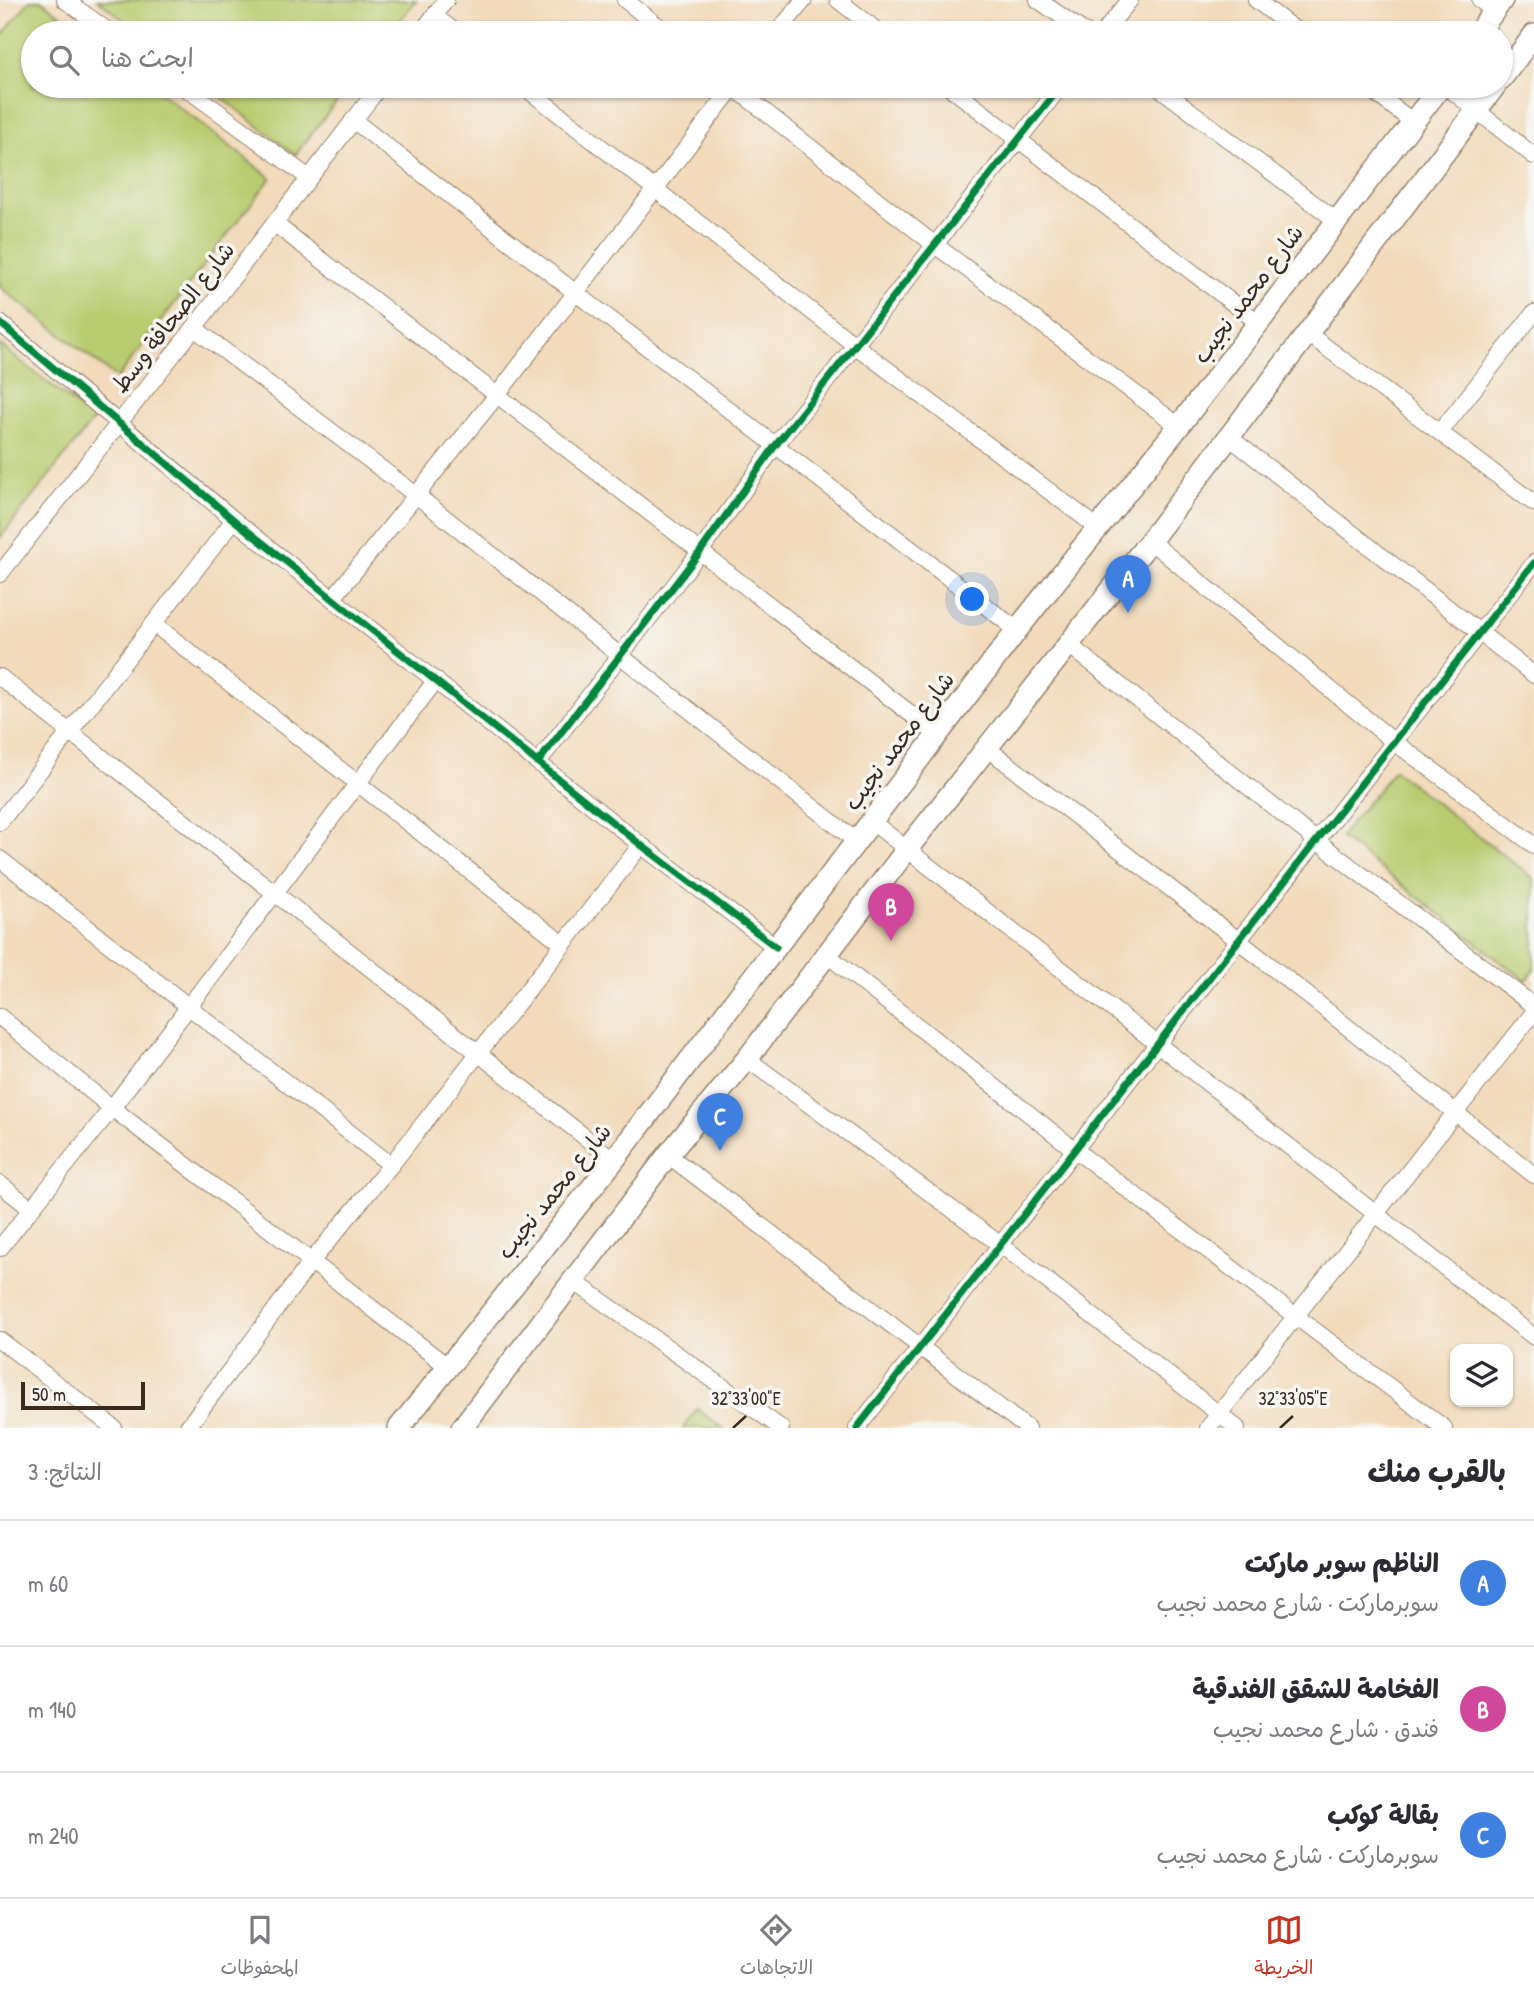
<!DOCTYPE html>
<html lang="ar">
<head>
<meta charset="utf-8">
<style>
	:root { --surface:#fff; --page:#f7f7f7; --text:#2b2b33; --muted:#7c7c81; --line:#e1e1e2; --accent:#c8321e }
	body { margin:0; font-family:"Patrick Hand","Playpen Sans Arabic",sans-serif; background:var(--page); color:var(--text); direction:rtl }
	.controls { position:absolute; right:21px; bottom:21px; display:grid; overflow:hidden; border-radius:14px; box-shadow:0 2px 5px #0004 }
	.controls button { width:63px; height:63px; display:grid; place-items:center; padding:0; border:0; border-bottom:2px solid var(--line); background:var(--surface); color:var(--text); font:35px sans-serif }
	.scale { position:absolute; left:21px; bottom:18px; width:124px; box-sizing:border-box; padding-left:7px; border:4px solid #3b2a1e; border-top:0; font-size:19px; line-height:24px; white-space:nowrap; color:#3b2a1e; -webkit-text-stroke:5px #f6f6f2; paint-order:stroke }
	.you { position:absolute; left:973px; top:600px; width:24px; height:24px; margin:-18px; border:5px solid #fff; border-radius:50%; background:#1a73e8; box-shadow:0 0 0 10px #1a73e833 }
	.badge { display:grid; place-items:center; width:46px; height:46px; border-radius:50%; background:var(--accent); color:#fff; font-size:23px; font-weight:700 }
	.pin { position:absolute; translate:-50% -58px; filter:drop-shadow(0 2px 4px #0008) }
	.pin::after { content:''; position:absolute; top:37px; width:24px; height:21px; background:inherit; clip-path:polygon(0 0,100% 0,50% 100%) }
	.list { margin:0; padding:0; list-style:none }
	h2 { display:flex; justify-content:space-between; align-items:center; height:91px; margin:0; padding:0 28px; font-size:30px }
	h2 small { font-size:23px; font-weight:400; color:var(--muted) }
	.list li { display:grid; grid-template-columns:46px 1fr auto; gap:21px; align-items:center; box-sizing:border-box; height:126px; padding:0 28px; border-top:2px solid var(--line) }
	.list b { display:block; font-size:26px; white-space:nowrap }
	.list p { margin:0; font-size:23px; white-space:nowrap; color:var(--muted) }
	.list em { font-size:23px; font-style:normal; color:var(--muted) }
	.icon { flex:none; width:38px; height:38px; fill:none; stroke:currentColor; stroke-width:2; stroke-linecap:round; stroke-linejoin:round }
	.map { position:relative; flex:none; width:1534px; height:1428px; overflow:hidden; direction:ltr }
	.search { position:absolute; background:var(--surface); box-shadow:0 2px 5px #0004; left:21px; right:21px; top:21px; height:77px; display:flex; align-items:center; gap:18px; box-sizing:border-box; padding:0 24px; border-radius:38px; color:var(--muted); font-size:26px }
	.sheet { height:469px; background:var(--surface) }
	nav { display:flex; justify-content:space-around; align-items:center; box-sizing:border-box; height:98px; border-top:2px solid var(--line); background:var(--surface); font-size:19px; color:var(--muted) }
	nav a { display:grid; justify-items:center; gap:4px }
	nav .on { color:var(--accent) }
	.map>svg:first-child { display:block }
	.green { fill:#b9cc70; stroke:#7a7b47; stroke-width:2 }
	.lines { fill:none; stroke-linecap:round; stroke-linejoin:round }
	.minor-casing { stroke:#96826c; stroke-width:18 }
	.secondary-casing { stroke:#96826c; stroke-width:24 }
	.minor { stroke:#fff; stroke-width:16 }
	.secondary { stroke:#fff; stroke-width:21 }
	.cycleway-casing { stroke:#f6f6f2; stroke-width:11 }
	.cycleway { stroke:#00873e; stroke-width:7 }
	.ticks { fill:none; stroke:#3b2a1e; stroke-width:2.5 }
	.labels { text-anchor:middle; stroke-width:7; stroke-linejoin:round; paint-order:stroke }
	.street-label { font-size:23px; fill:#3b2a1e; stroke:#f6f6f2 }
	.ticks-label { font-size:18px; text-anchor:middle; fill:#3b2a1e; stroke:#f6f6f2; stroke-width:7; stroke-linejoin:round; paint-order:stroke }
</style>
</head>
<body>
<div class="map">
<svg width="1534" height="1428" viewBox="0 0 1534 1428">
	<rect width="100%" height="100%" fill="#f6f6f2"/>
	<filter id="ink" filterUnits="userSpaceOnUse"><feTurbulence type="fractalNoise" baseFrequency=".0143" numOctaves="2"/><feDisplacementMap in="SourceGraphic" scale="14" xChannelSelector="R" yChannelSelector="G"/><feConvolveMatrix kernelMatrix="1 2 1 2 8 2 1 2 1" color-interpolation-filters="sRGB"/></filter>
	<filter id="wash" filterUnits="userSpaceOnUse"><feTurbulence type="fractalNoise" baseFrequency=".00686" numOctaves="4" result="noise"/><feDisplacementMap in="SourceGraphic" scale="28" xChannelSelector="R" yChannelSelector="G"/><feGaussianBlur stdDeviation="1.57" result="paint"/><feColorMatrix in="noise" values="0 0 0 0 0 0 0 0 0 0 0 0 0 0 0 0 0 1.4 0 .05"/><feComposite in="paint" operator="in"/></filter>
	<g filter="url(#wash)">
		<rect width="100%" height="100%" fill="#f2daba"/>
		<g class="green">
			<path d="M30 0H41L84 33H33V86H152L271 178 117 378 0 287V38Z"/>
			<path d="M98 0H416L390 33H140Z"/>
			<path d="M207 86H349L295 155Z"/>
			<path d="M0 345 94 419 0 538Z"/>
			<path d="M1394 770 1534 879V971L1526 981 1340 837Z"/>
			<path d="M697 1409 723 1428H683Z"/>
		</g>
	</g>
	<g filter="url(#ink)">
		<g class="lines">
			<defs>
				<g id="minor">
					<path d="M65 0 111 33"/>
					<path d="M625 0 667 33"/>
					<path d="M838 0 880 33"/>
					<path d="M1038 0 1086 33"/>
					<path d="M1256 0 1299 33"/>
					<path d="M1480 0 1494 11"/>
					<path d="M434 16 457 33"/>
					<path d="M421 33 446 0"/>
					<path d="M777 33 804 0"/>
					<path d="M1103 33 1130 0"/>
					<path d="M183 86 309 178"/>
					<path d="M523 86 856 346 1097 527"/>
					<path d="M732 86 935 245 1179 426"/>
					<path d="M948 86 1259 323"/>
					<path d="M1157 86 1337 221"/>
					<path d="M1366 86 1413 122"/>
					<path d="M1446 86 1534 156"/>
					<path d="M353 120 576 293 1017 630"/>
					<path d="M275 224 937 734"/>
					<path d="M0 323 234 520 641 845 776 947"/>
					<path d="M194 328 416 495 856 841"/>
					<path d="M1307 333 1534 503"/>
					<path d="M1440 432 1534 313"/>
					<path d="M1229 437 1534 675"/>
					<path d="M1150 541 1393 741 1534 845"/>
					<path d="M0 574 194 328 380 86"/>
					<path d="M333 598 498 394 734 86"/>
					<path d="M154 624 563 944"/>
					<path d="M1069 645 1317 841 1534 1006"/>
					<path d="M0 677 614 1160"/>
					<path d="M987 748 1239 941 1534 1175"/>
					<path d="M539 761 700 552 775 446 1061 86"/>
					<path d="M0 822 234 520"/>
					<path d="M872 822 1534 1337"/>
					<path d="M0 859 391 1165"/>
					<path d="M826 954 1075 1150 1444 1428"/>
					<path d="M0 1017 112 1108 447 1366"/>
					<path d="M747 1059 1001 1245 1237 1428"/>
					<path d="M668 1155 1027 1428"/>
					<path d="M0 1184 30 1208"/>
					<path d="M0 1248 112 1108 436 680"/>
					<path d="M572 1280 781 1428"/>
					<path d="M0 1340 114 1428"/>
					<path d="M187 1428 311 1262 391 1165 641 845"/>
					<path d="M857 1428 1534 563"/>
					<path d="M1208 1428 1534 1012"/>
				</g>
				<g id="secondary">
					<path d="M1478 33 1502 0"/>
					<path d="M1501 79 1534 35"/>
					<path d="M399 1428 614 1160 1017 630 1179 426 1441 86"/>
					<path d="M462 1428 668 1155 747 1059 908 848 1150 541 1495 86"/>
				</g>
			</defs>
			<use href="#minor" class="minor-casing"/>
			<use href="#secondary" class="secondary-casing"/>
			<use href="#minor" class="minor"/>
			<use href="#secondary" class="secondary"/>
			<defs>
				<g id="cycleway">
					<path d="M0 323 234 520 641 845 776 947"/>
					<path d="M539 761 700 552 775 446 1061 86"/>
					<path d="M857 1428 1534 563"/>
				</g>
			</defs>
			<use href="#cycleway" class="cycleway-casing"/>
			<use href="#cycleway" class="cycleway"/>
		</g>
	</g>
	<path class="ticks" d="M733 1428 746 1416M1280 1428 1293 1416"/>
	<g class="labels">
		<g class="street-label">
			<text transform="translate(1248 294) rotate(-53)" y="8">شارع محمد نجيب</text>
			<text transform="translate(173 317) rotate(-52)" y="8">شارع الصحافة وسط</text>
			<text transform="translate(899 741) rotate(-53)" y="8">شارع محمد نجيب</text>
			<text transform="translate(554 1191) rotate(-51)" y="8">شارع محمد نجيب</text>
		</g>
	</g>
	<g class="ticks-label">
		<text x="746" y="1405">32°33'00"E</text>
		<text x="1293" y="1405">32°33'05"E</text>
	</g>
</svg>
<div class="controls">
<button><svg class="icon" aria-label="layers" viewBox="0 0 24 24"><path d="M12 4l9 5-9 5-9-5zM3 14l9 5 9-5"/></svg></button>
</div>
<div class="scale">50 m</div>
<div class="you"></div>
<div class="pin badge" style="left:1128px;top:613px;background:#3f7fe0">A</div>
<div class="pin badge" style="left:891px;top:941px;background:#d1479c">B</div>
<div class="pin badge" style="left:720px;top:1151px;background:#3f7fe0">C</div>
<div class="search"><svg class="icon" aria-label="search" viewBox="0 0 24 24"><circle cx="10" cy="10" r="6"/><path d="M15 15l6 6"/></svg>ابحث هنا</div>
</div>
<section class="sheet">
<h2>بالقرب منك<small>النتائج: 3</small></h2>
<ul class="list">
<li><span class="badge" style="background:#3f7fe0">A</span><div><b>الناظم سوبر ماركت</b><p>سوبرماركت · شارع محمد نجيب</p></div><em>60 m</em></li>
<li><span class="badge" style="background:#d1479c">B</span><div><b>الفخامة للشقق الفندقية</b><p>فندق · شارع محمد نجيب</p></div><em>140 m</em></li>
<li><span class="badge" style="background:#3f7fe0">C</span><div><b>بقالة كوكب</b><p>سوبرماركت · شارع محمد نجيب</p></div><em>240 m</em></li>
</ul>
</section>
<nav>
<a class="on"><svg class="icon" aria-label="map" viewBox="0 0 24 24"><path d="M3 6l6-2 6 2 6-2v14l-6 2-6-2-6 2zM9 4v14M15 6v14"/></svg>الخريطة</a>
<a><svg class="icon" aria-label="directions" viewBox="0 0 24 24"><path d="M12 3l9 9-9 9-9-9zM9 14v-3h6M13 9l2 2-2 2"/></svg>الاتجاهات</a>
<a><svg class="icon" aria-label="saved" viewBox="0 0 24 24"><path d="M7 4h10v16l-5-4-5 4z"/></svg>المحفوظات</a>
</nav>
</body>
</html>
